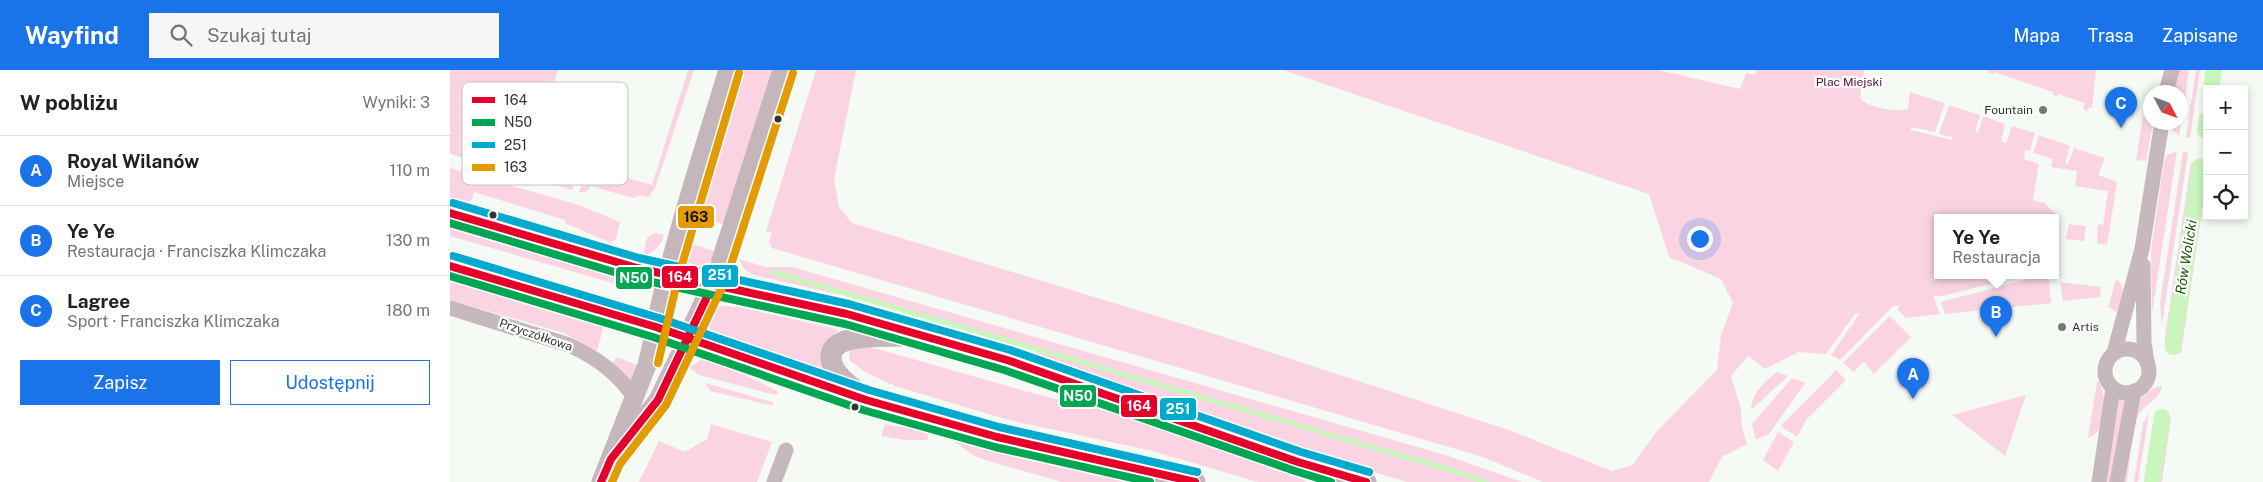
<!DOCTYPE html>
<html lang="pl">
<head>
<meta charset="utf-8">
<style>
	:root { --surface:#fff; --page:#f6f6f6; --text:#202124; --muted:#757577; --line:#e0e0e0; --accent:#1a73e8 }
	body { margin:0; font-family:"Public Sans",sans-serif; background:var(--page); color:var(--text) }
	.controls { position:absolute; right:15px; top:15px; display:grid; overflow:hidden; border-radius:0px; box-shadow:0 2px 8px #0003 }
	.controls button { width:45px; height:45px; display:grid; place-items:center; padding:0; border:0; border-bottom:1px solid var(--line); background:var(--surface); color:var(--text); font:25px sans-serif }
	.compass { position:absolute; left:1693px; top:15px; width:45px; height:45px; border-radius:50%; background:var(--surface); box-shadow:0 2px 8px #0003; rotate:131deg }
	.you { position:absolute; left:1249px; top:168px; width:18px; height:18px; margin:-12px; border:4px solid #fff; border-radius:50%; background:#1a73e8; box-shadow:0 0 0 8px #1a73e833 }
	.badge { display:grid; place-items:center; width:32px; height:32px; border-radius:50%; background:var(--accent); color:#fff; font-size:16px; font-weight:700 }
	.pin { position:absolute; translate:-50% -41px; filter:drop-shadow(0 1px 2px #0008) }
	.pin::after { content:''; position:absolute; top:26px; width:18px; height:15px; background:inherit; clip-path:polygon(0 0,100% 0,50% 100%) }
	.popup { position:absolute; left:1484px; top:144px; width:125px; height:65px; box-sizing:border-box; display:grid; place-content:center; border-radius:0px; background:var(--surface); filter:drop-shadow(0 1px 4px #0005); font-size:16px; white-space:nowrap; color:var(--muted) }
	.popup b { font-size:19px; color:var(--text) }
	.popup::after { content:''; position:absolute; left:50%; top:100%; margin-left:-10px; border:10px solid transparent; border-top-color:var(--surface) }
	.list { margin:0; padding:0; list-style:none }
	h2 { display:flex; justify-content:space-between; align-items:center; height:65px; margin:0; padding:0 20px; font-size:21px }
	h2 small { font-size:16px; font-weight:400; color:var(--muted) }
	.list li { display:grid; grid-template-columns:32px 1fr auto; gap:15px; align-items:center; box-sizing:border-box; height:70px; padding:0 20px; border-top:1px solid var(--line) }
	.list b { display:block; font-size:19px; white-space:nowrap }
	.list p { margin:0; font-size:16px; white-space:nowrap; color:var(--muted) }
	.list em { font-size:16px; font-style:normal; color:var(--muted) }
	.actions { display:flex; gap:10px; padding:15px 20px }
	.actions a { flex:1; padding:11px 0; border:1px solid var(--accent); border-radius:0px; text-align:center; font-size:18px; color:var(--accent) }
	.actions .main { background:var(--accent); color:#fff }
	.icon { flex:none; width:28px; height:28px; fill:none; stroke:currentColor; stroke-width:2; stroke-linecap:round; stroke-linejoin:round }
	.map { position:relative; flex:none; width:1813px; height:412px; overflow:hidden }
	header { display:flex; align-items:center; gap:30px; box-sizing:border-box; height:70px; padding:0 25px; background:var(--accent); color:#fff }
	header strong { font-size:24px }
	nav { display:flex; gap:28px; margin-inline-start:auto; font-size:18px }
	.search { width:350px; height:45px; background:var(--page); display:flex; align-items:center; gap:12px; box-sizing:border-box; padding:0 18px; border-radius:0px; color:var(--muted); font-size:19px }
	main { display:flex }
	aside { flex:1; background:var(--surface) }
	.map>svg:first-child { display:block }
	.green { fill:#fad4e2 }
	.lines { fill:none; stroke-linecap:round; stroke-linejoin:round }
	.stream { stroke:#c8f6bd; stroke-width:5 }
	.canal { stroke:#c8f6bd; stroke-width:16 }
	.minor { stroke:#c6b8bd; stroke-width:15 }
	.tertiary { stroke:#c6b8bd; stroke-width:19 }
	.secondary { stroke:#c4b6bb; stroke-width:21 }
	.bus-1-casing { stroke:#fff; stroke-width:11 }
	.bus-2-casing { stroke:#fff; stroke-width:11 }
	.bus-3-casing { stroke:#fff; stroke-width:11 }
	.bus-4-casing { stroke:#fff; stroke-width:11 }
	.bus-1 { stroke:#e4002b; stroke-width:8 }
	.bus-2 { stroke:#00a651; stroke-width:8 }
	.bus-3 { stroke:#00a9ce; stroke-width:8 }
	.bus-4 { stroke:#e39b04; stroke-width:8 }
	.poi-dot { fill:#747b73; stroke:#fff; stroke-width:2 }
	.bus-dot { fill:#2f362d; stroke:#fff; stroke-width:2 }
	.labels { text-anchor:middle; stroke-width:4.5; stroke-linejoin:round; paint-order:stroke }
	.park-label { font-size:12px; fill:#5f0d3a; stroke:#fff }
	.poi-label { font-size:12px; fill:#2f362d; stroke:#fff; text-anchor:end }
	.street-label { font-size:12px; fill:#2f362d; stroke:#fff }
	.water-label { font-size:14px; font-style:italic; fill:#1c5608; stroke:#fff }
	.key { fill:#fff; stroke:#c1c3c0; stroke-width:1 }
	.key-label { font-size:14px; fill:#2f362d }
	.line-badge { stroke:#fff; stroke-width:2 }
	.badge-label { font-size:14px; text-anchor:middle; font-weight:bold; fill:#fff }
	.pale-badge-label { font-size:14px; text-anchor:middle; font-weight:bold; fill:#111 }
</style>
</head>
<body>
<header>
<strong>Wayfind</strong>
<div class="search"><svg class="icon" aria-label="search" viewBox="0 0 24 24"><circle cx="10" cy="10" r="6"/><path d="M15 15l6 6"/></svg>Szukaj tutaj</div>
<nav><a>Mapa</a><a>Trasa</a><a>Zapisane</a></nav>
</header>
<main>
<aside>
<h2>W pobliżu<small>Wyniki: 3</small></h2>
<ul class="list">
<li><span class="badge">A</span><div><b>Royal Wilanów</b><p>Miejsce</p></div><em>110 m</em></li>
<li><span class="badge">B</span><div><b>Ye Ye</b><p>Restauracja · Franciszka Klimczaka</p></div><em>130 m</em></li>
<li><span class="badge">C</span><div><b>Lagree</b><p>Sport · Franciszka Klimczaka</p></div><em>180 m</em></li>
</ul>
<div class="actions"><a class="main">Zapisz</a><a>Udostępnij</a></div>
</aside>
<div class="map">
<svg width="1813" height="412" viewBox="0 0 1813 412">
	<rect width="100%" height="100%" fill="#f5faf4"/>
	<g class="green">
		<path d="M0 0H108L84 81 131 95 122 120 0 84Z"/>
		<path d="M238 0H244L205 118 198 127 190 125 183 128 141 116C138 121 135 123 129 122L139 97 202 115Z"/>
		<path d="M293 0H324L276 155 247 146Z"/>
		<path d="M366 0H406L384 109 389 137 402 153 749 259 1059 360 1162 401 1183 395 1206 362 1267 300 1271 265 1283 233 1271 209 1219 187 1199 124 833 0H1208L1290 19 1296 3 1305 5 1306 0H1414L1410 28C1418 38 1446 42 1458 39L1460 22 1495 33 1485 62 1461 57V60L1502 70 1503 67 1489 64 1499 35 1530 45 1525 62 1528 63 1533 46 1555 54 1551 71 1556 73 1562 56 1585 63 1580 81 1575 80 1574 89 1589 94 1583 130 1595 133 1608 147 1605 168V148H1487V206H1571L1493 226H1483L1490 244 1456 248 1447 239 1450 235 1443 236 1390 290 1381 285 1410 243 1405 244 1376 284 1349 282 1315 299 1298 286 1281 306 1291 339 1292 358 1297 374 1272 387 1259 412H1093L1033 387 322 178 319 171 322 163 316 161Z"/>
		<path d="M1538 0H1646L1642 38H1639L1638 41 1633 39 1635 33 1608 24 1607 26 1603 25V22L1544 2 1543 4 1539 3Z"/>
		<path d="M1728 0H1739L1729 66 1721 59 1720 53 1730 52V22H1725Z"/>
		<path d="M1746 0H1750L1740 68 1736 67Z"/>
		<path d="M1693 46 1700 47V52L1703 53 1696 91 1686 90Z"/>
		<path d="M1589 65 1620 76 1615 93 1618 94 1624 78 1655 88 1648 105 1667 112 1657 175 1647 173 1648 154 1653 155 1658 121 1625 116 1627 101 1601 97 1603 89 1583 83Z"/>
		<path d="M1727 81 1702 243 1701 180 1714 93 1717 85Z"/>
		<path d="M1733 81 1738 83 1712 254 1710 233Z"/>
		<path d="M1747 89 1755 90 1757 93V107L1731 283 1723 285 1715 276V267L1741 93Z"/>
		<path d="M0 98 129 135 170 152 166 169 161 173 115 153V150L24 122 20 133 0 130Z"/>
		<path d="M0 152 170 202 166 214 0 166Z"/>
		<path d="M1619 154 1636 156 1634 171 1616 169Z"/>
		<path d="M207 163 214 165C211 176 204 182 194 186 196 176 193 165 207 163Z"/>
		<path d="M239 173 267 182 254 199 243 200 236 194 235 185Z"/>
		<path d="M289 189 316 197H342L995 385 1072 412H958L852 382 768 351 640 308 573 276 396 226 303 205 294 199Z"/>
		<path d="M1586 207 1599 209 1601 233 1495 244 1491 232Z"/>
		<path d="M0 209 154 255 147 281 114 263 0 230Z"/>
		<path d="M1666 209C1678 218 1671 230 1667 242L1658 237Z"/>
		<path d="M1610 212 1651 217 1650 227 1613 231Z"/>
		<path d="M270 236 288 237 387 259 388 261 384 265 375 304 278 269 261 260 256 252 262 238Z"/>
		<path d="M1440 246 1461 267 1424 304 1414 291 1404 302 1393 293Z"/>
		<path d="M417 276 582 323 719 356 845 401 856 412H808L702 381 555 349 445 316 415 302 399 290 400 279Z"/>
		<path d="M167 287 189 296 182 313 162 293Z"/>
		<path d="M252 289H261L271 293 329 322 325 325 249 305 239 298Z"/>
		<path d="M1386 300 1396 310 1356 350 1347 367 1331 356Z"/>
		<path d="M1327 302 1338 306 1301 340C1301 324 1315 311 1327 302Z"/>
		<path d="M1342 308 1355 313 1319 364 1306 370 1302 354Z"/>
		<path d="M1647 312H1649C1657 327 1658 361 1638 368Z"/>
		<path d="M255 313 322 332 324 336 260 321Z"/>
		<path d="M1712 316C1709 331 1695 333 1688 346 1681 363 1680 393 1677 412H1675L1690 329 1702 319Z"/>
		<path d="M1576 325 1555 386 1502 345Z"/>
		<path d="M1668 329 1675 331 1661 412H1654Z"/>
		<path d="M1699 343 1688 412H1684L1693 353Z"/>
		<path d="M1704 345 1721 347 1712 412H1694Z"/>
		<path d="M261 354 322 372 307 412H189L209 371 235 382 257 369Z"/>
		<path d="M435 354C449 359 466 353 478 364V368L476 370H455L431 366Z"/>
		<path d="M1328 362 1344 372 1328 401 1313 390Z"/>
		<path d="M503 367 680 412H612L535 390 523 385 502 370Z"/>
	</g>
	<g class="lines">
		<path class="stream" d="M323 202 1004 401 1035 412"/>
		<g class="canal">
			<path d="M1761 19 1764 0"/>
			<path d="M1755 60 1757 49"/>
			<path d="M1723 277 1750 97"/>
			<path d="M1702 412 1712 347"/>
		</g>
		<g class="minor">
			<path d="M1716 22 1722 0"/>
			<path d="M1693 195 1694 272 1697 292"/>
			<path d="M0 238 119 275C147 288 168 303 185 329"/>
			<circle cx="1677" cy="301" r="22"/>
			<path d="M1664 283 1692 179 1712 52"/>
			<path d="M324 412 336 380"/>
			<path d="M1649 412 1663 318"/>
			<path d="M1667 412 1684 321"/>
		</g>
		<g class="tertiary">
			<path d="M175 373 208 330 238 268"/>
			<path d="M151 412 197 295 206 257"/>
		</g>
		<g class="secondary">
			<path d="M0 143 187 198 397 244 557 290 848 392 916 412"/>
			<path d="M0 196 206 257 416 330 547 367 745 412"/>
			<path d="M206 257C225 170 253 85 279 0"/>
			<path d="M238 268 268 203 333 0"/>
			<path d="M410 324C402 317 387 307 383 296 369 261 434 267 453 266"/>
		</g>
		<defs>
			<g id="bus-1">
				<path d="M0 143 187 198 397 244 557 290 848 392 916 412"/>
				<path d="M0 196 206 257 416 330 547 367 745 412"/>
				<path d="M151 412 161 389 208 330 256 229"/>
			</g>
			<g id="bus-2">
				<path d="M0 153 184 208 395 254 554 300 845 401 881 412"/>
				<path d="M0 206 203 267 413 340 545 377 700 412"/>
			</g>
			<g id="bus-3">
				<path d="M3 133 189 188 399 234 560 280 851 382 919 402"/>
				<path d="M3 186 209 248 419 320 549 357 747 402"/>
			</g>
			<g id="bus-4">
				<path d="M208 293 228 208 289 3"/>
				<path d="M162 412 170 394 216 335 277 207 343 3"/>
			</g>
		</defs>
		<use href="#bus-1" class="bus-1-casing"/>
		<use href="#bus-2" class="bus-2-casing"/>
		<use href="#bus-3" class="bus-3-casing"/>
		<use href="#bus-4" class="bus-4-casing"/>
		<use href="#bus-1" class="bus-1"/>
		<use href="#bus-2" class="bus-2"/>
		<use href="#bus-3" class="bus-3"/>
		<use href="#bus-4" class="bus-4"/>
	</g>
	<g class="poi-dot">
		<circle cx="1593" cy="40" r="5"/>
		<circle cx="1612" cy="257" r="5"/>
	</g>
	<g class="bus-dot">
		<circle cx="328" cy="49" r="4.5"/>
		<circle cx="43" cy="145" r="4.5"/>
		<circle cx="405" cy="337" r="4.5"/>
	</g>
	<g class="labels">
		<g class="park-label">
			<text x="1399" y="16">Plac Miejski</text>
		</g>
		<g class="poi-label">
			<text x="1583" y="44">Fountain</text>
			<text x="1622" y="261" text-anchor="start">Artis</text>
		</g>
		<g class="street-label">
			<text transform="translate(86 265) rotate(19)" y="4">Przyczółkowa</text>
		</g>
		<g class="water-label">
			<text transform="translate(1736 187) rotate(-81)" y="5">Rów Wolicki</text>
		</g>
	</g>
	<rect x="12" y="12" width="166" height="103" rx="8" class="key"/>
	<rect x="22" y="27" width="23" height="6" fill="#e4002b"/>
	<rect x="22" y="49" width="23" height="7" fill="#00a651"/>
	<rect x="22" y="72" width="23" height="6" fill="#00a9ce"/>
	<rect x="22" y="94" width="23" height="7" fill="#e39b04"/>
	<g class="key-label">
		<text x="54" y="35">164</text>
		<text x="54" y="57">N50</text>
		<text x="54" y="80">251</text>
		<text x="54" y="102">163</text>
	</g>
	<g class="line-badge">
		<rect x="227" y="135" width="38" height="24" rx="5" fill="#e39b04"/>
		<rect x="251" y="194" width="38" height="24" rx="5" fill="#00a9ce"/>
		<rect x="211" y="195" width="38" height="24" rx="5" fill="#e4002b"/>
		<rect x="165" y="196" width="38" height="24" rx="5" fill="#00a651"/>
		<rect x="609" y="314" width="38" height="24" rx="5" fill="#00a651"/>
		<rect x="670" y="324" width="38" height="24" rx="5" fill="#e4002b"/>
		<rect x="709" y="327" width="38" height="24" rx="5" fill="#00a9ce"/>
	</g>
	<g class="badge-label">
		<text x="270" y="210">251</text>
		<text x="230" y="212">164</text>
		<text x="184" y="213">N50</text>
		<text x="628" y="331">N50</text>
		<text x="689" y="341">164</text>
		<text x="728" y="344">251</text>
	</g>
	<g class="pale-badge-label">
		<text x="246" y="152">163</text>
	</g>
</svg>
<div class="controls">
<button>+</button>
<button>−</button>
<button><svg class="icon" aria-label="locate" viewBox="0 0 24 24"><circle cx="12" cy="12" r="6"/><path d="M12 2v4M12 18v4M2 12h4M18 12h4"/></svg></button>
</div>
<svg class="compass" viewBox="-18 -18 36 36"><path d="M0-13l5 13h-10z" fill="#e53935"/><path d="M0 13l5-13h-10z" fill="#757577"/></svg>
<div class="you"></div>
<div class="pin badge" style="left:1463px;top:329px">A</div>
<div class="pin badge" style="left:1546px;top:267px">B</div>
<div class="popup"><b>Ye Ye</b>Restauracja</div>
<div class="pin badge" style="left:1671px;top:58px">C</div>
</div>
</main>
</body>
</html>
